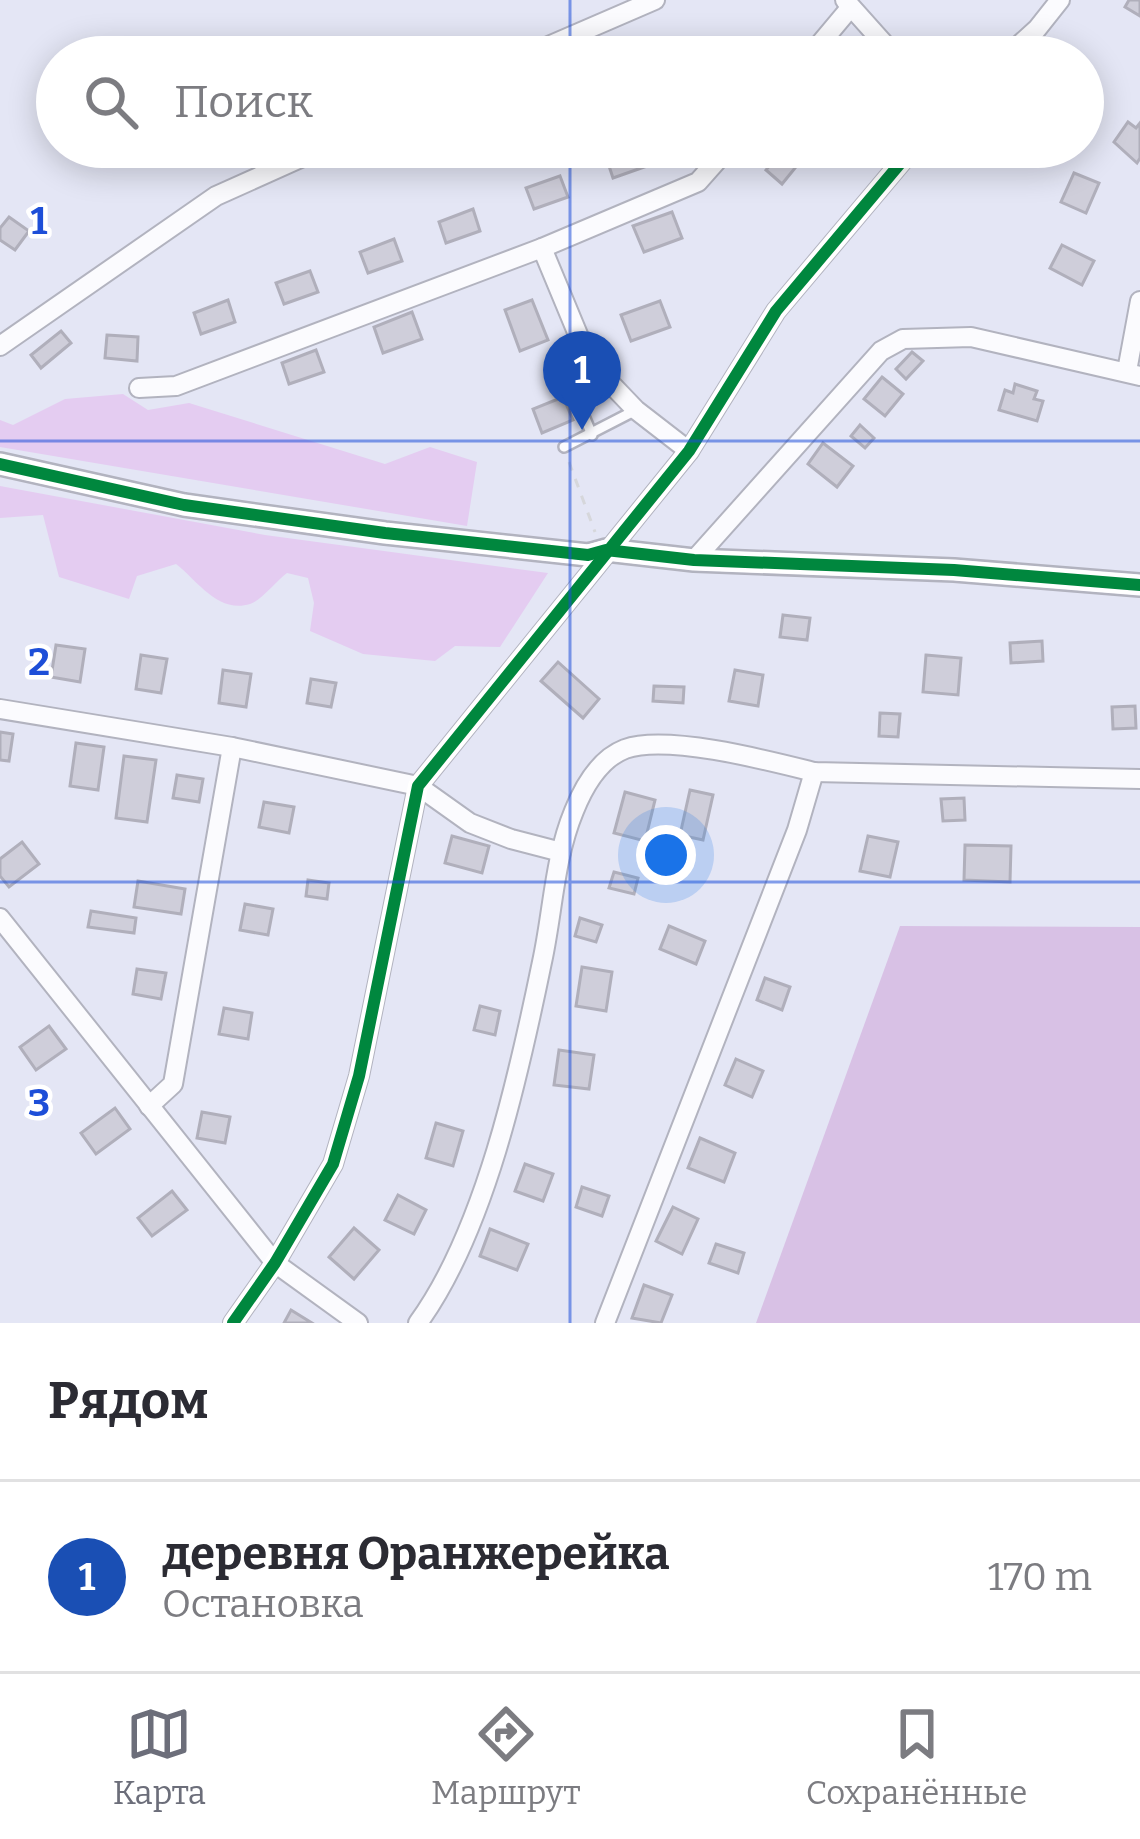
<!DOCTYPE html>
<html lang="ru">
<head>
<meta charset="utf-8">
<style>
	:root { --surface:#fff; --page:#f7f7f7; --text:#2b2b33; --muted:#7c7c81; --line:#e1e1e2; --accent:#6c6e7a }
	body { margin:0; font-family:Bitter,serif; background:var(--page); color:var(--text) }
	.you { position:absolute; left:666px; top:855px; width:42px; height:42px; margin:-30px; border:9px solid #fff; border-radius:50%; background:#1a73e8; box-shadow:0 0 0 18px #1a73e833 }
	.badge { display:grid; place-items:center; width:78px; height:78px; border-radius:50%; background:var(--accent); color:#fff; font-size:39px; font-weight:700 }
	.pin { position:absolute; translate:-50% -99px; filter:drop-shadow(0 3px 6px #0008) }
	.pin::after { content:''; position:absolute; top:63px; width:42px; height:36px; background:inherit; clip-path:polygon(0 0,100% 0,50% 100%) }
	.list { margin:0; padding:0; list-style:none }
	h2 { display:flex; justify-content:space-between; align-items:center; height:156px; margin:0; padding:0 48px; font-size:51px }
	h2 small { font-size:39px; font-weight:400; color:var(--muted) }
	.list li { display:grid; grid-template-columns:78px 1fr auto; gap:36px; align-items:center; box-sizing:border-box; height:192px; padding:0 48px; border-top:3px solid var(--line) }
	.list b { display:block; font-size:45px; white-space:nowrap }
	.list p { margin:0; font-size:39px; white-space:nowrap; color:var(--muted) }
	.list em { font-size:39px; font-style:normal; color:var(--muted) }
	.icon { flex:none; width:66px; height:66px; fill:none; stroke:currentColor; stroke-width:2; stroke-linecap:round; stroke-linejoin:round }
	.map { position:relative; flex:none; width:1140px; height:1323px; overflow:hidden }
	.search { position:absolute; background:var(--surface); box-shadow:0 6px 30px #0003; left:36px; right:36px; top:36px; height:132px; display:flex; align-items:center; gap:30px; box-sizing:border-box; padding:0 42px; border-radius:66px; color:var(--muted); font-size:45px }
	.sheet { height:348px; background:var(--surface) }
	nav { display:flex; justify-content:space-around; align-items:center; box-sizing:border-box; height:168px; border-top:3px solid var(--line); background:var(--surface); font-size:33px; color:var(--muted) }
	nav a { display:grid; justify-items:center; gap:6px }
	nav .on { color:var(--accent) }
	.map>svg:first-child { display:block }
	.green { fill:#e4ccf1 }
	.forest { fill:#d8c1e5 }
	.building { fill:#cfceda; stroke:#b0afbb; stroke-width:3 }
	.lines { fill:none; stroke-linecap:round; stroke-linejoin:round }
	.service-casing { stroke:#b2b3bf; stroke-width:14 }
	.minor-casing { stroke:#b2b3bf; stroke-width:22 }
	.tertiary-casing { stroke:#b2b3bf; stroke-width:26 }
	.path { stroke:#d6d7db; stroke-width:3; stroke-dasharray:9 9; stroke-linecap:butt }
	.service { stroke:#fbfbfe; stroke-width:9 }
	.minor { stroke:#fbfbfe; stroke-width:18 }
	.tertiary { stroke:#fbfbfe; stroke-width:21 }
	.cycleway-casing { stroke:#fff; stroke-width:20 }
	.cycleway { stroke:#00873e; stroke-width:12 }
	.grid { fill:none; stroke:#1d4ed8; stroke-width:3; stroke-opacity:0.55 }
	.grid-label { font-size:39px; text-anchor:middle; font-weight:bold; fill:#1d4ed8; stroke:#fff; stroke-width:9; stroke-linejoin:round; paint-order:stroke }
</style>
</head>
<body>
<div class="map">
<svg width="1140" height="1323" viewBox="0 0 1140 1323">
	<rect width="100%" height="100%" fill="#e4e6f5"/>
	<g class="green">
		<path d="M123 394 148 410 189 403 385 464 430 447 477 462 467 526 0 447V420L13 425 65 399Z"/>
		<path d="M0 486 265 535 548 573 500 647 455 646 435 661 363 654 310 631 314 603 308 578 287 573C276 581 262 600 250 604 218 614 197 580 176 564L137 576 129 599 59 577 43 515 0 518Z"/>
	</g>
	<path class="forest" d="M900 926 1140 927V1323H756Z"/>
	<g class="building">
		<path d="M1129 0H1140V16L1125 7Z"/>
		<path d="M1128 122 1136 128 1140 123V158L1137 163 1114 142Z"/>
		<path d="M633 147H640L647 166 613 178 606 157Z"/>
		<path d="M785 147 804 157 782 184 766 170Z"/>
		<path d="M945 147H977L966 162Z"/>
		<path d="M1074 173 1099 183 1086 213 1061 202Z"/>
		<path d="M560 176 568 197 534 209 526 188Z"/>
		<path d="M473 209 480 231 446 243 439 222Z"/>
		<path d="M672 212 682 238 644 252 633 226Z"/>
		<path d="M9 217 29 231 15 250 0 240V228Z"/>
		<path d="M394 239 402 261 368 273 360 252Z"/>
		<path d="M1062 245 1094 261 1082 285 1050 268Z"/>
		<path d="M310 271 318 292 284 304 276 283Z"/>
		<path d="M228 300 235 322 201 334 194 313Z"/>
		<path d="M532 300 548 340 520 351 505 310Z"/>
		<path d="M660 301 670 327 631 341 621 315Z"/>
		<path d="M412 312 422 339 383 353 374 327Z"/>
		<path d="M61 331 71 343 41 368 31 355Z"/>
		<path d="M107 335 138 337 137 361 105 358Z"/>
		<path d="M316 350 324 372 289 384 282 363Z"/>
		<path d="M912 352 923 361 906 379 896 369Z"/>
		<path d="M882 377 903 394 885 416 864 399Z"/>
		<path d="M1015 384 1037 391 1034 399 1043 401 1037 421 999 410 1005 390 1013 393Z"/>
		<path d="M563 397 573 420 542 433 533 409Z"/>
		<path d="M860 425 874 438 865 448 851 436Z"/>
		<path d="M823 443 853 466 837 487 808 464Z"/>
		<path d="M783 615 810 618 807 640 780 637Z"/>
		<path d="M1042 641 1043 661 1011 663 1010 643Z"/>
		<path d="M56 645 85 649 80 682 51 677Z"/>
		<path d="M141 655 167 659 161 693 136 689Z"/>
		<path d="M926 655 961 658 958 695 923 692Z"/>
		<path d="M558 662 599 699 583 718 541 681Z"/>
		<path d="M223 670 251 674 246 707 219 703Z"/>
		<path d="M735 670 763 675 758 706 729 701Z"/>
		<path d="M311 679 336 683 331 707 307 703Z"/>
		<path d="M654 686 684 687 683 703 653 701Z"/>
		<path d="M1135 706 1136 728 1113 729 1112 707Z"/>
		<path d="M880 713 900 714 898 737 879 736Z"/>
		<path d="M0 732 13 734 9 761 0 760Z"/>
		<path d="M76 743 104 747 98 790 70 786Z"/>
		<path d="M124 756 156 760 147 822 116 818Z"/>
		<path d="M177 775 203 779 199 802 173 798Z"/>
		<path d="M690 790 713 795 703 840 680 835Z"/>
		<path d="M625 792 655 800 645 841 614 833Z"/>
		<path d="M964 798 965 820 943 821 941 799Z"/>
		<path d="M264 802 294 807 289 833 259 827Z"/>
		<path d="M452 836 489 846 482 873 445 863Z"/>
		<path d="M868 836 898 842 890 877 860 871Z"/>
		<path d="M22 842 39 864 9 887 0 876V859Z"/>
		<path d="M965 845 1011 846 1010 882 964 880Z"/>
		<path d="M614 872 638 878 634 894 609 888Z"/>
		<path d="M308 880 329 883 327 899 306 896Z"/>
		<path d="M138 881 185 889 181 914 134 907Z"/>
		<path d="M245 904 273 909 268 935 240 930Z"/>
		<path d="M91 911 136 918 134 933 88 927Z"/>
		<path d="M580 918 602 925 596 942 575 936Z"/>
		<path d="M669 926 705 941 696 964 660 949Z"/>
		<path d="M582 967 612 972 606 1011 576 1006Z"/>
		<path d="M137 969 166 973 161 999 133 994Z"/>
		<path d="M765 978 790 987 782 1010 757 1000Z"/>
		<path d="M480 1006 500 1011 495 1035 474 1030Z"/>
		<path d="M224 1008 252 1013 248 1039 219 1034Z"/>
		<path d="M49 1026 66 1049 36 1070 20 1047Z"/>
		<path d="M559 1050 594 1055 589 1089 554 1085Z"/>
		<path d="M736 1059 763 1071 752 1097 725 1085Z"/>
		<path d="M115 1108 130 1129 96 1154 81 1133Z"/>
		<path d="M202 1112 230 1117 225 1143 197 1138Z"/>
		<path d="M436 1123 463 1131 453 1166 426 1158Z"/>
		<path d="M700 1138 735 1153 724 1182 688 1168Z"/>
		<path d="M525 1164 553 1174 543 1201 515 1191Z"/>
		<path d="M582 1187 609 1196 602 1216 576 1207Z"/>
		<path d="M172 1191 187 1210 152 1236 138 1218Z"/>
		<path d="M398 1195 426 1210 414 1234 385 1220Z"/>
		<path d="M673 1207 698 1219 682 1254 656 1241Z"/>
		<path d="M354 1228 379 1250 354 1279 329 1257Z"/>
		<path d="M490 1229 528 1244 517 1270 480 1256Z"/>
		<path d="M716 1244 744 1253 738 1273 709 1263Z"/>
		<path d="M644 1285 672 1295 661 1323 632 1318Z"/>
		<path d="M291 1310 312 1323H284Z"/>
	</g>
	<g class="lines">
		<defs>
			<g id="service">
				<path d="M576 397 592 435"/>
				<path d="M564 447 636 410"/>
			</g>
			<g id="minor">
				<path d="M845 0 896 57"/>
				<path d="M523 57 655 0"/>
				<path d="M809 57 850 8"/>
				<path d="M1006 57 1037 29 1060 0"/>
				<path d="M542 248 589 361 636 410 689 451"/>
				<path d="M0 346 216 196 325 147"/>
				<path d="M1127 371 1140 301"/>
				<path d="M139 388 176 386 542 248 698 182 729 147"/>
				<path d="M694 560 881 351 903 339 971 337 1140 376"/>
				<path d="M0 709 232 747 418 786 470 823 511 839 561 852"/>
				<path d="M0 918 275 1263 358 1323"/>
				<path d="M149 1106 173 1084 232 747"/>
				<path d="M233 1323 275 1263 333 1164 359 1076 418 786 689 451 776 311 914 147"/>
				<path d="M418 1323C485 1231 519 1074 542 962 553 912 554 859 574 811 584 786 599 759 625 749 667 734 770 761 814 772L1140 779"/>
				<path d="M605 1323 797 830 814 772"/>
			</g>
			<path id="tertiary" d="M0 464 184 505 385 533 588 555 606 550 694 560 954 570 1140 585"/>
		</defs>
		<use href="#service" class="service-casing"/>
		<use href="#minor" class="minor-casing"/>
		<use href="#tertiary" class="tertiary-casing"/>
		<path class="path" d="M569 462 595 532"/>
		<use href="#service" class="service"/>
		<use href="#minor" class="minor"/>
		<use href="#tertiary" class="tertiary"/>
		<defs>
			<g id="cycleway">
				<path d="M0 464 184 505 385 533 588 555 606 550 694 560 954 570 1140 585"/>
				<path d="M233 1323 275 1263 333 1164 359 1076 418 786 689 451 776 311 914 147"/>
			</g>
		</defs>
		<use href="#cycleway" class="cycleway-casing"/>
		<use href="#cycleway" class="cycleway"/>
	</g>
	<path class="grid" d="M570 0V57M570 147V1323M0 441H1140M0 882H1140"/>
	<g class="grid-label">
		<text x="39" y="234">1</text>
		<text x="39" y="675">2</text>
		<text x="39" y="1116">3</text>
	</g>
</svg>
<div class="you"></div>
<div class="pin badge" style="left:582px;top:430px;background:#1a4fb4">1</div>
<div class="search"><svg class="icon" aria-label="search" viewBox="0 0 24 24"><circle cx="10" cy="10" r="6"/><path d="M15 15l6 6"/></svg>Поиск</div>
</div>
<section class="sheet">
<h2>Рядом<small></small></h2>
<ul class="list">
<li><span class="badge" style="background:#1a4fb4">1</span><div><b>деревня Оранжерейка</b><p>Остановка</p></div><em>170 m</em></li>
</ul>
</section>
<nav>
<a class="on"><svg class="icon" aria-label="map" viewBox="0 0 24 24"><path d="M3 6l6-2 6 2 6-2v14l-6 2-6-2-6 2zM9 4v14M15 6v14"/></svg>Карта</a>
<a><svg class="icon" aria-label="directions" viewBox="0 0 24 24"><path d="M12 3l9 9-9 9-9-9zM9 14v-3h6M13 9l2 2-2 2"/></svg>Маршрут</a>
<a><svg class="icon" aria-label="saved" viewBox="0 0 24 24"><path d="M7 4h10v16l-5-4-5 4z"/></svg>Сохранённые</a>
</nav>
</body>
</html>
